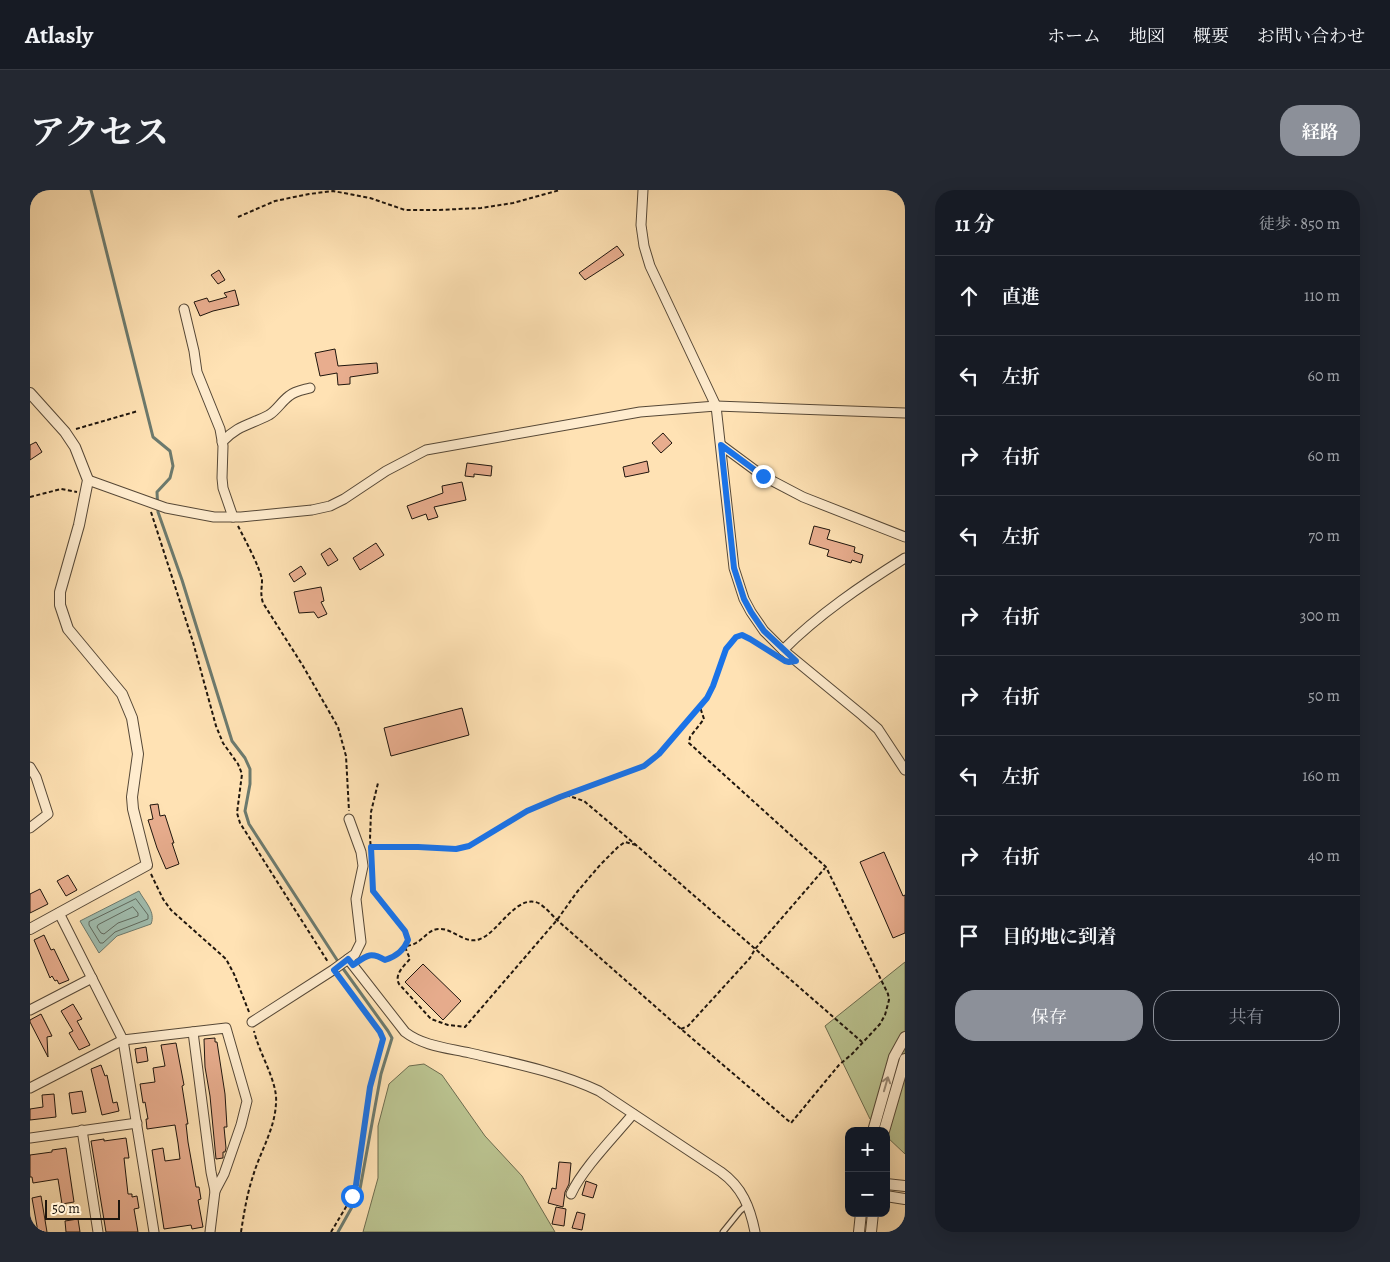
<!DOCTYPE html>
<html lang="ja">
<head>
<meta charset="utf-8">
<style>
	:root { --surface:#171b24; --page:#242831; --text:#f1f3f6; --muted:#9ea1a6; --line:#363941; --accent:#8c9099 }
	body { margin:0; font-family:Alegreya,"Noto Serif JP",serif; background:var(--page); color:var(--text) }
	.controls { position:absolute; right:15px; bottom:15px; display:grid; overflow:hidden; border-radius:10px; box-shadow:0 5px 20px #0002 }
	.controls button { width:45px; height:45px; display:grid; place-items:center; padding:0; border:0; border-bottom:1px solid var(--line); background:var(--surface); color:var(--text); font:25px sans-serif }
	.scale { position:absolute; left:15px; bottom:12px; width:75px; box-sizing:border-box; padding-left:5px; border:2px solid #1e150d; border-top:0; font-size:14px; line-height:18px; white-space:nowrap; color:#1e150d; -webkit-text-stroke:4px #ffecce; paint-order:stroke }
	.stop { position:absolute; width:15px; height:15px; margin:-11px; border:4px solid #1a73e8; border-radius:50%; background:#fff }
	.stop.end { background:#1a73e8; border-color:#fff; box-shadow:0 1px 5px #0008 }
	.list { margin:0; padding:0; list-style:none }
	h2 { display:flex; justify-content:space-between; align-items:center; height:65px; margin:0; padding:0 20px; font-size:21px }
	h2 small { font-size:16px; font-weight:400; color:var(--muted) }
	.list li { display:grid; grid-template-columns:32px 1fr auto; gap:15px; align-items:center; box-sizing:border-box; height:80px; padding:0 20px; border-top:1px solid var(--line) }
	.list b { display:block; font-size:19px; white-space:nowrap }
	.list em { font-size:16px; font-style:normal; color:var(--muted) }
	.actions { display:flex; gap:10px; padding:15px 20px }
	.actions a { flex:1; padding:11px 0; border:1px solid var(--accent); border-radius:20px; text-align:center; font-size:18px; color:var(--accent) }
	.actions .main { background:var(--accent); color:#fff }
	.icon { flex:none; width:28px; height:28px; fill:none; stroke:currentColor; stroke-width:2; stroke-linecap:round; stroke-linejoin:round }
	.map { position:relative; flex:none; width:875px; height:1042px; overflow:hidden; border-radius:20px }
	header { display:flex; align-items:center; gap:30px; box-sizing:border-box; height:70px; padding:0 25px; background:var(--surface); border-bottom:1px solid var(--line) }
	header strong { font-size:24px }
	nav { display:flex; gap:28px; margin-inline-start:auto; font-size:18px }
	.intro { display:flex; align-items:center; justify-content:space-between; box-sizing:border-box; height:120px; padding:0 30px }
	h1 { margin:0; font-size:35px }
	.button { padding:12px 22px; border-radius:20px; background:var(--accent); color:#fff; font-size:18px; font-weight:700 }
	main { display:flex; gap:30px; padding:0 30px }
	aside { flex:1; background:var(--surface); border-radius:20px; box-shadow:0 5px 20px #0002 }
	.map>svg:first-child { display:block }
	.green { fill:#bbc491; stroke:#6c6c4f }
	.water { fill:#a0bdaf; stroke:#6c7a6e }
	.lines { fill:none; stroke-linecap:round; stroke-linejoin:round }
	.shore { stroke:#5f695e; stroke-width:1 }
	.stream { stroke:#6c7a6e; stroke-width:3 }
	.building { fill:#e8ad8e; stroke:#1e150d }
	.service-casing { stroke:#564837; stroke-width:7 }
	.minor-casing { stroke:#564837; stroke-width:11 }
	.tertiary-casing { stroke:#564837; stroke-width:12 }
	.path { stroke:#1e150d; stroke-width:2; stroke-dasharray:4 2.5; stroke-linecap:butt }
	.service { stroke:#ffecce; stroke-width:4.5 }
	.minor { stroke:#ffecce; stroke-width:9 }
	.tertiary { stroke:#ffecce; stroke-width:10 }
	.oneway { stroke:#9a8b77 }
	.route { stroke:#1a73e8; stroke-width:6 }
</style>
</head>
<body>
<header>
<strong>Atlasly</strong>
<nav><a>ホーム</a><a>地図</a><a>概要</a><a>お問い合わせ</a></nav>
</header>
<div class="intro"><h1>アクセス</h1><a class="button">経路</a></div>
<main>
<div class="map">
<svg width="875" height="1042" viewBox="0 0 875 1042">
	<rect width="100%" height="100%" fill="#ffe2b4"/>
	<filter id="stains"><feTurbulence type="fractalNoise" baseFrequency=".004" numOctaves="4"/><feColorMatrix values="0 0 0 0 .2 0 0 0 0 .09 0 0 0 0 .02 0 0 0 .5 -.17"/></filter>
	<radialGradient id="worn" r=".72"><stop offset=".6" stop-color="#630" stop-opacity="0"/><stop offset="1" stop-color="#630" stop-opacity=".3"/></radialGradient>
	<g class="green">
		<path d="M875 772V964L856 946V941H851L840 929 795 836Z"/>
		<path d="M394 874 412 885 455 946 492 986 525 1042H333L348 988V936L359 894 379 876Z"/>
	</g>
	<path class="water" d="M109 701C115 712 126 722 121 734L87 746 69 763 50 731Z"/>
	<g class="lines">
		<g class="shore">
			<path d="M106 709 118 725V729L85 742 73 753H70L59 735V732Z"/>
			<path d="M103 717 108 723V726L88 733 74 744 71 743 67 737 68 735Z"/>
		</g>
		<path class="stream" d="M61 0 123 247 140 261 143 276 140 288 127 302 128 322 152 390 202 551 215 568 220 579V594L215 621 219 634 309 773 358 841 362 848 351 884 330 999 322 1017 308 1042"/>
	</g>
	<g class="building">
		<path d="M587 56 594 65 555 90 549 83Z"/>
		<path d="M189 80 195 90 188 94 181 85Z"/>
		<path d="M205 100 209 115 183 121 170 126 164 112 177 108 179 112 197 107 194 103Z"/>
		<path d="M305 159 308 176 347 173 348 183 320 187V194L308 195 307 183 290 186 285 163Z"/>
		<path d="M633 243 642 253 631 263 622 253Z"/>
		<path d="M6 252 12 262 0 270V255Z"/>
		<path d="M617 271 619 282 595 287 593 277Z"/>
		<path d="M437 273 462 276 461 286 444 284V287L435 286Z"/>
		<path d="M432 292 436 310 404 317 408 327 398 330 396 324 382 329 377 316 413 303 412 296Z"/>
		<path d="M784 336 800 340 797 349 825 357 824 362 833 365 831 373 822 370 821 373 797 366 799 360 779 354Z"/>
		<path d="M346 353 354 365 330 380 323 368Z"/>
		<path d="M300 358 308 370 298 376 291 364Z"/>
		<path d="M271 376 276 384 264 392 259 384Z"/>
		<path d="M291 397 294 411 291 412 297 424 288 428 284 422 269 423 264 402Z"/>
		<path d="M432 518 439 545 361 566 354 538Z"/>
		<path d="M128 614 130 626 135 625 144 653H142L149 674 136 679 127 658 118 630 123 629 120 615Z"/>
		<path d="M854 662 873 706 875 705V743L863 748 830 672Z"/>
		<path d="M38 685 47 700 36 706 27 691Z"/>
		<path d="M10 699 18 714 0 723V704Z"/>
		<path d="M14 745 21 760 24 759 39 790 29 794 27 790 25 791 22 786 20 788 4 750Z"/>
		<path d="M393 774 431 811 413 830 375 792Z"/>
		<path d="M43 814 52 829 47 831 60 855 49 860 39 843 43 841 31 821Z"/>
		<path d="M11 824 22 846 17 847 18 867 0 832V830Z"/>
		<path d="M185 848V852H187L195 904 197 937H194L196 958 195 962H193V968L186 969 180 906 175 877 174 849Z"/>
		<path d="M146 853 154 895 152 896 158 934H156L158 952 166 997H169L171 1009 168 1010 173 1037 162 1039 161 1035 134 1039 122 960 133 958 135 971 150 969 148 953 145 935 117 939 116 929H118L115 912 113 913 110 894 125 892 123 878 135 876 131 855Z"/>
		<path d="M116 857 118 871 107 873 105 859Z"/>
		<path d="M71 875 75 886 77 885 83 913 87 912 89 921 72 925 61 879Z"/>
		<path d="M52 901 56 922 42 924 39 903Z"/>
		<path d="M24 904 26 927 0 930V919L13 917 12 905Z"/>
		<path d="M96 948 99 968H94L98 1004H102V1007L107 1006 109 1018 104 1019 108 1042H76L61 951 74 949V951Z"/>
		<path d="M36 958 44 1012 32 1014 28 989 3 993 2 987H0V965L22 962V960Z"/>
		<path d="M529 972 541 973 539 994 535 1002 533 1017 518 1013 522 998 526 999Z"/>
		<path d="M556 991 567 995 563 1008 552 1005Z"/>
		<path d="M11 1006 17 1042H8L2 1008Z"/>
		<path d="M526 1017 536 1019 534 1036 522 1034Z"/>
		<path d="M547 1022 555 1024 552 1040 542 1038Z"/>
		<path d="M48 1029 50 1042H36L35 1031Z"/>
	</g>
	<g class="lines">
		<defs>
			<path id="service" d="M693 1042 710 1021 717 1015"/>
			<g id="minor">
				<path d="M613 0 611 35 614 56 620 76 686 216 704 378 714 409 721 422 734 441 753 460 832 525 848 539 875 580"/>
				<path d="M154 119 164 161 167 182 190 239 193 256 192 288 193 298 203 327"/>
				<path d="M192 252C208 235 220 235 239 225 247 220 251 212 259 206 265 201 273 200 280 198"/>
				<path d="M691 255 733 286 773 307 875 347"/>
				<path d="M58 290 136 318 184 327H211L282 320 300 316 314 309 356 281 396 260 610 222 686 216 875 223"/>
				<path d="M753 460C789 424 832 395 875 368"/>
				<path d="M0 577 6 587 18 624 0 638"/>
				<path d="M29 723 93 850 124 1042"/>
				<path d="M318 769 375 842C393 856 418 858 440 863 483 873 529 882 569 901L691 982C712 997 720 1017 725 1042"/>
				<path d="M0 820 62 788"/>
				<path d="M222 832 303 780 325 764 331 752 326 709 333 676 331 662 319 629"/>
				<path d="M163 842 181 982 185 1001 180 1042"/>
				<path d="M0 898 93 850 196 838 217 911 211 935 194 984 185 1001"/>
				<path d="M52 940 68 1042"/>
				<path d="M0 948 107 933"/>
				<path d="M541 1004C553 978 584 947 603 924"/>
			</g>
			<g id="tertiary">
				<path d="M0 203 35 242 45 257 58 290 49 335 30 402V415L38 439 92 504 102 528 108 564 102 607 103 619 117 675 0 739"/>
				<path d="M843 941 864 867 875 847"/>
				<path d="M854 941 875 869"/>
				<path d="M856 994 875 996"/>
				<path d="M856 1006 875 1009"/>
				<path d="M829 1042 831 1023"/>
				<path d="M841 1042 843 1023"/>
			</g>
		</defs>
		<use href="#service" class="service-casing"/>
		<use href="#minor" class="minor-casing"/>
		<use href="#tertiary" class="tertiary-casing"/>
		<g class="path">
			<path d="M208 27 245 11 279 4 303 1 340 8 375 20H408L451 18 483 13 530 0"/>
			<path d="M46 239 108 221"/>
			<path d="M0 307 31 299 47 302"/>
			<path d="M121 322 163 452 186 536 193 553 208 574 212 584 207 623 210 633 298 772"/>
			<path d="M208 336C214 348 230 377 232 390 232 399 230 403 233 413L273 476 308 537 316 566 319 621"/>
			<path d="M536 605 554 611 606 655 832 852"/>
			<path d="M606 655 595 652 588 657 570 675 547 702 527 730 435 837 418 835 401 829 369 794C364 784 374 776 380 769L375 757C379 755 383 755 386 753 395 748 399 739 409 739 423 738 435 755 450 749 468 743 488 701 510 714 516 718 522 725 527 730L644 833 761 933 809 875 822 864 850 834 855 825 859 810 858 804 796 677 659 553 660 547 674 529 670 517"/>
			<path d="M341 657H388L426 659 439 657 497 621 530 607 614 576 629 564 677 507 683 496 696 459 705 447 712 445 721 449 741 462"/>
			<path d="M342 668 340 649 341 622 348 593"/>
			<path d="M121 684 133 709 141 720 196 769 204 784 219 822"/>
			<path d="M334 768C342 763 347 765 355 770 365 767 374 760 378 750L375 741 343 701V680"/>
			<path d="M651 839 658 836 720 768 725 759 795 678"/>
			<path d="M211 1042C214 1023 217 1004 223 986 230 962 245 939 246 913 248 892 229 863 224 841"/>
			<path d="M301 1042 319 1012 326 995 340 897 353 849 350 842 309 788"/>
		</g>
		<use href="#service" class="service"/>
		<use href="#minor" class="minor"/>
		<use href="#tertiary" class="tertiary"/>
	</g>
	<defs><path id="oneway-shaft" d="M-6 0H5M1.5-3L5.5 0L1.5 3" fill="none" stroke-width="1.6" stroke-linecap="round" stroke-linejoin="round" transform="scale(1.25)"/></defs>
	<use class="oneway" href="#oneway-shaft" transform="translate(856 894) rotate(-74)"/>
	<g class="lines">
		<path class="route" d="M322 1006 326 995 340 897 353 849 350 842 304 780 318 769 323 775C336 766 340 761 355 770 365 767 374 760 378 750L375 741 343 701 341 657H388L426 659 439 656 497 621 530 607 614 576 629 564 677 508 683 496 696 459 706 447 712 445 720 449 755 471 759 472 766 471 734 441 721 422 714 409 704 378 691 255 733 286"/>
	</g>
	<rect width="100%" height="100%" filter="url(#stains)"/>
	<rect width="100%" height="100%" fill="url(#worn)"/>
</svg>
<div class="controls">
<button>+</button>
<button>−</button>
</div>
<div class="scale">50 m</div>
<div class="stop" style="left:322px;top:1006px"></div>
<div class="stop end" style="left:733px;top:286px"></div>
</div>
<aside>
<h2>11 分<small>徒歩 · 850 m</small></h2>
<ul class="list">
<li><svg class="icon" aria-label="ahead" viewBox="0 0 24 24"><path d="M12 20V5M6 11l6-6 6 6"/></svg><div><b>直進</b></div><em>110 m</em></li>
<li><svg class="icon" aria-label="left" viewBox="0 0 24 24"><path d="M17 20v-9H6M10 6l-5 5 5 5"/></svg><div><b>左折</b></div><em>60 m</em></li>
<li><svg class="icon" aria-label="right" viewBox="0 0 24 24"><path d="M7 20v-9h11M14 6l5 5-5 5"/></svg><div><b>右折</b></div><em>60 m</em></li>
<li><svg class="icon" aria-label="left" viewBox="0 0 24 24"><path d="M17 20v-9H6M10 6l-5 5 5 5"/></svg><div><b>左折</b></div><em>70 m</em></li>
<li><svg class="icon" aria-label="right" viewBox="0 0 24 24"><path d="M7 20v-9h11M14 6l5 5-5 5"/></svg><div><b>右折</b></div><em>300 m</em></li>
<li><svg class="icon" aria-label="right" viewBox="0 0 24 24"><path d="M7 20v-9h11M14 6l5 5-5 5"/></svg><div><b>右折</b></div><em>50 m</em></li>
<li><svg class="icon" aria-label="left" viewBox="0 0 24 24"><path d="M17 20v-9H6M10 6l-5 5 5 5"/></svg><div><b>左折</b></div><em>160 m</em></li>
<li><svg class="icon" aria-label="right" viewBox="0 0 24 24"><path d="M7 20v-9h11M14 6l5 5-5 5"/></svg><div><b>右折</b></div><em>40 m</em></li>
<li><svg class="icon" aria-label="arrive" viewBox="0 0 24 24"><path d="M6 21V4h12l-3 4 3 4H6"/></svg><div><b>目的地に到着</b></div></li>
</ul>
<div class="actions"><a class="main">保存</a><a>共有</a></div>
</aside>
</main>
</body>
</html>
